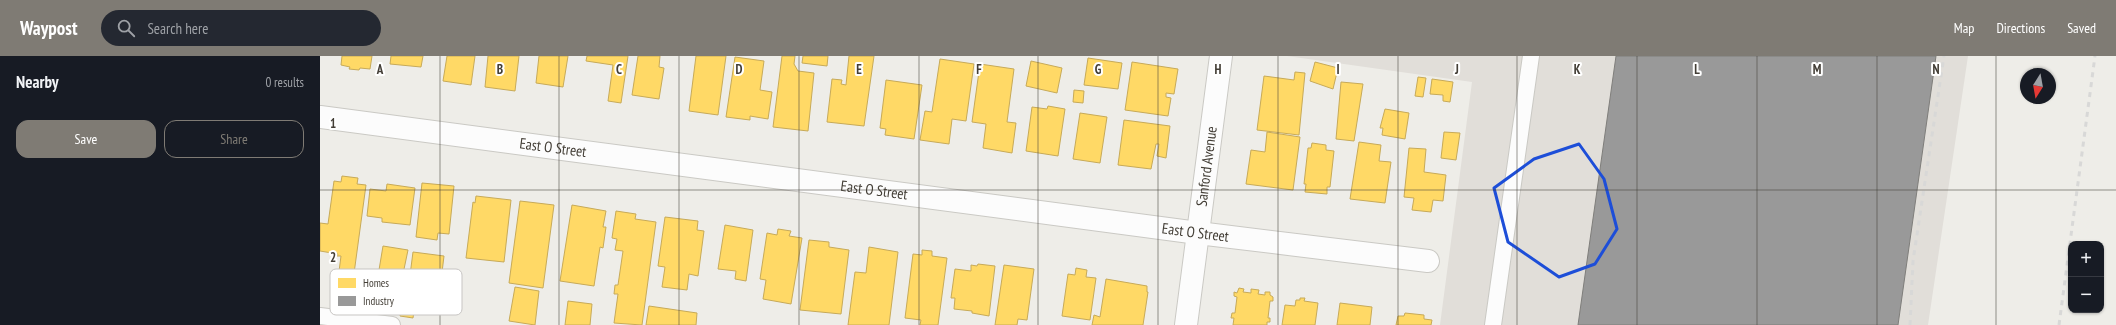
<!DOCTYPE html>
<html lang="en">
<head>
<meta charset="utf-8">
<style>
	:root { --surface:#171b24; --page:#242831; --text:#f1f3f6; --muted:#9ea1a6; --line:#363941; --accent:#7f7b74 }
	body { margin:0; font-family:"PT Sans Narrow",sans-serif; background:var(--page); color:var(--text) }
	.controls { position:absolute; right:12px; bottom:12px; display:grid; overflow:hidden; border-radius:8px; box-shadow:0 1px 3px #0004 }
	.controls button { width:36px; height:36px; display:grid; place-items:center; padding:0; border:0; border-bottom:1px solid var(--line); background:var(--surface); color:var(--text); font:20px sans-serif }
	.compass { position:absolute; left:1700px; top:12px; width:36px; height:36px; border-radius:50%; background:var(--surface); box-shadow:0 1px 3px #0004; rotate:191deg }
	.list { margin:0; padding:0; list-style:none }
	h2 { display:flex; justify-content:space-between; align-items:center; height:52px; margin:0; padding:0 16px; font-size:17px }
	h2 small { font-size:13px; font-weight:400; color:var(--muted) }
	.actions { display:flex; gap:8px; padding:12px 16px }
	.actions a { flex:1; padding:9px 0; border:1px solid var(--accent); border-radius:12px; text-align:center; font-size:14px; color:var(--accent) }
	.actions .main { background:var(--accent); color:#fff }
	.icon { flex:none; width:22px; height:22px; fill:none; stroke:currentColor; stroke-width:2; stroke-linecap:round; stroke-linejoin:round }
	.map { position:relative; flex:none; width:1796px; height:269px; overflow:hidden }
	header { display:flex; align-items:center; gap:24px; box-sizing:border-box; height:56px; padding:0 20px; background:var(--accent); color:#fff }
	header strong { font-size:19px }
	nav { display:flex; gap:22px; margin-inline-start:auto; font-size:14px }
	.search { width:280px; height:36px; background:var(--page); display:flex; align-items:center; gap:10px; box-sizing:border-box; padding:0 14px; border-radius:22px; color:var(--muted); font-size:15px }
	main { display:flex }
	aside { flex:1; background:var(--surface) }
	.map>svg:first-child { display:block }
	.industrial { fill:#e1ded9 }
	.homes { fill:#ffd966; stroke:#c7aa58 }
	.industry { fill:#999; stroke:#7f7e7b }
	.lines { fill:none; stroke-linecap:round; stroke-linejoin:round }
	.lane-casing { stroke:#cac9c4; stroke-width:18 }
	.street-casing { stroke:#cac9c4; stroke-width:24 }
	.lane { stroke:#fcfcfc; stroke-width:16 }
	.street { stroke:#fcfcfc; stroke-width:22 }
	.rail { stroke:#d8d8d7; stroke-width:3; stroke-dasharray:5 5; stroke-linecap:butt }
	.marked { fill:none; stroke:#1d4ed8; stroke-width:3; stroke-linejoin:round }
	.grid { fill:none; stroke:#433e36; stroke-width:1; stroke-opacity:0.55 }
	.labels { text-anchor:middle; stroke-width:4; stroke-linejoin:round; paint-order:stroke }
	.street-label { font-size:15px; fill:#433e36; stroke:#fff }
	.key { fill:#fff; stroke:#c7c5c3; stroke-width:1 }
	.key-label { font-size:11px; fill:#433e36 }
	.grid-label { font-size:13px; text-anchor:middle; font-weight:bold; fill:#433e36; stroke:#fff; stroke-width:4; stroke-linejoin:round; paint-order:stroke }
</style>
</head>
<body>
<header>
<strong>Waypost</strong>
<div class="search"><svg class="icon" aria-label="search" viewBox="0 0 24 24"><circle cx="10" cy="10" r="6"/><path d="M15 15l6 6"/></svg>Search here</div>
<nav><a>Map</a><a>Directions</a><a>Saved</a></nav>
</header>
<main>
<aside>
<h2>Nearby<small>0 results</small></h2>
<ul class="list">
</ul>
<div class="actions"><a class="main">Save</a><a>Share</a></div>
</aside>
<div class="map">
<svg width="1796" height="269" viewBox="0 0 1796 269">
	<rect width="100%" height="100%" fill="#eeede8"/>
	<path class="industrial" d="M967 0H1648L1608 269H1120L1152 26Z"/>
	<g class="homes">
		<path d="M22 0H52L50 13 40 12 39 14 29 13 30 11 21 9Z"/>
		<path d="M71 0H103L101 11 70 8Z"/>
		<path d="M127 0H155L151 29 123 25Z"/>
		<path d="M168 0H199L195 35 165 31Z"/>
		<path d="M219 0H248L243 31 216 27Z"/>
		<path d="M267 0H308L301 47 288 45 293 9 266 5Z"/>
		<path d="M318 0H340L339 11 344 12 339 43 312 39Z"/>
		<path d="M376 0H406L398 59 369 55Z"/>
		<path d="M462 0H475L474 8 478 15 494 17 488 75 453 71Z"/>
		<path d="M483 0H508L507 10 482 7Z"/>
		<path d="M529 0H554L544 70 507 66 512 23 522 24 521 28 526 29Z"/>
		<path d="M415 1 444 5 440 34 452 36 448 63 430 60V64L406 61Z"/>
		<path d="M768 2 802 7 798 33 764 29Z"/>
		<path d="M620 3 654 8 646 65 632 63 629 88 600 84 605 55 612 56Z"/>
		<path d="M711 5 742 12 737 37 706 30Z"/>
		<path d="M812 6 858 13 854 38 846 37V41L851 42 848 60 805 54Z"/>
		<path d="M995 6 1018 12 1013 33 990 25Z"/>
		<path d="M660 8 694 13 687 66 696 67 692 97 663 92 666 68 652 66Z"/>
		<path d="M975 16 985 17 979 79 937 74 944 20 974 24Z"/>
		<path d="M1098 21 1106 22 1103 41 1095 40Z"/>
		<path d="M1112 23 1133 26 1130 46 1123 45V39L1110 38Z"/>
		<path d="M566 24 602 29 594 83 565 79 566 73 560 72Z"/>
		<path d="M1021 26 1043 28 1034 85 1016 83Z"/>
		<path d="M754 34 764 35 763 47 753 46Z"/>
		<path d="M728 50 745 53 738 100 706 95 712 51 727 53Z"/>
		<path d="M1065 53 1089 57 1085 83 1062 79 1063 72H1060Z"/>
		<path d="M760 57 787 61 780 107 753 103Z"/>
		<path d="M804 64 850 70 846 102 837 100 839 88H836L831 113 798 109Z"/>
		<path d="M947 76 980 81 973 134 926 128 931 94 945 96Z"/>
		<path d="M1124 76 1140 77 1136 104 1121 102Z"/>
		<path d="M1039 86 1061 89 1059 105 1071 106 1065 147 1030 143Z"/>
		<path d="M992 87 1006 89V94L1014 95 1010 131H1007V138L985 136 986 128H984L988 92H991Z"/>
		<path d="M1089 92 1106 93 1104 116 1126 119 1123 145 1113 144 1111 156 1092 154 1094 142 1084 141Z"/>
		<path d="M22 120 38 122 37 128 46 129 33 225 18 223 21 200H17L18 198 0 195V167L8 168 14 125 21 126Z"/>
		<path d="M102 127 134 130 129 178 118 177 117 184 96 181Z"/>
		<path d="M67 128 95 132 90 169 62 166V162L47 160 50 133 66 135Z"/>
		<path d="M156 140 191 144 184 206 146 202 153 146 155 147Z"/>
		<path d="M200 145 234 149 223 232 189 227Z"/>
		<path d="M252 149 286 155 283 171H286L283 192 280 191 274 230 240 225Z"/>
		<path d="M296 155 316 158 315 163 336 166 322 269 294 267 298 238H294L295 229H298L303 195 295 194 297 183 292 182Z"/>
		<path d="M345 161 378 165 377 174 384 175 378 220 369 218 367 234 342 231 345 211 338 210Z"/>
		<path d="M405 169 433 174 426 225 415 223 416 215 398 213Z"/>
		<path d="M458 173 471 175 469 180 482 182 471 248 443 243 446 224 440 223 447 177 457 179Z"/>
		<path d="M489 184 509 186V191L529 194 521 258 480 254Z"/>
		<path d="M63 190 88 194 83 218 59 214Z"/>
		<path d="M549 191 578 196 569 269H528L535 216 546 217Z"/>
		<path d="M602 194 612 195V200L627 202 618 269H600L601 264 585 262 593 198 602 199Z"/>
		<path d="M93 196 124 200 119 241 109 240 110 238 88 235Z"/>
		<path d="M658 208 675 210 669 260 652 257V255L634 253 635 242H631L635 213 651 215V209L657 210Z"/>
		<path d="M684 209 714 213 707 264 698 263 697 269H675Z"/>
		<path d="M756 212 767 214 766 221 776 222 770 264 742 260 748 218 755 219Z"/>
		<path d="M786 223 827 230V236H828L823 269H772L774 259 780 261Z"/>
		<path d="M195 231 219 235 215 269 189 265Z"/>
		<path d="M919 232 924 233 923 236 931 237V233L939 234 938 238 945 239V236H950V239L953 241V245H950L948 262H950V266H947V269H913L914 262H911L912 257H915L917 241 914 240V236L917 237Z"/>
		<path d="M83 238 96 240 93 262 80 260Z"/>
		<path d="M980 242H985L984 245 998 247 995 269H962L965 249 975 250 976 244H980Z"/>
		<path d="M248 245 272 248 270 269H245Z"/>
		<path d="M1020 247 1052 251 1050 269H1017Z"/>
		<path d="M329 250 377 257 376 269H326Z"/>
		<path d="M1085 257 1104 259V263L1112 264 1111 269H1076L1078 260H1084Z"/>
	</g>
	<path class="industry" d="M1296 0H1616L1578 269H1258Z"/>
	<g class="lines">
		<defs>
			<g id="lane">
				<path d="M0 260 72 269"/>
				<path d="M1173 269 1211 0"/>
			</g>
			<g id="street">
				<path id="s1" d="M0 61 878 177 1108 205"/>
				<path id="s2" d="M866 269 901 0"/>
			</g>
		</defs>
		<use href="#lane" class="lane-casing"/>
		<use href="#street" class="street-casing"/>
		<use href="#lane" class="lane"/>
		<use href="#street" class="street"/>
		<g class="rail">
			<path d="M1590 269 1593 205 1624 0"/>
			<path d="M1739 269 1775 0"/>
		</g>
	</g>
	<path class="marked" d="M1259 88 1284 123 1297 173 1275 208 1239 221 1188 186 1174 132 1214 103Z"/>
	<path class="grid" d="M120 0V269M239 0V269M359 0V269M479 0V269M599 0V269M718 0V269M838 0V269M958 0V269M1078 0V269M1197 0V269M1317 0V269M1437 0V269M1557 0V269M1676 0V269M0 134H1796"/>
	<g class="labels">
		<g class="street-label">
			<text dy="5" stroke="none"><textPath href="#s1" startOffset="235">East O Street</textPath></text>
			<text dy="5" stroke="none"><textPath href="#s2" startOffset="160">Sanford Avenue</textPath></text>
			<text dy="5" stroke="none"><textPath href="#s1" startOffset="559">East O Street</textPath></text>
			<text dy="5" stroke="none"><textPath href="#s1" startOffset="883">East O Street</textPath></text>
		</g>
	</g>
	<rect x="10" y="213" width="132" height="46" rx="6" class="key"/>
	<rect x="18" y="222" width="18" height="10" fill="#ffd966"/>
	<rect x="18" y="240" width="18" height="10" fill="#999"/>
	<g class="key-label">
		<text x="43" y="231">Homes</text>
		<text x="43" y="249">Industry</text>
	</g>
	<g class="grid-label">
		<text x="60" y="18">A</text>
		<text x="180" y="18">B</text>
		<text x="299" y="18">C</text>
		<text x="419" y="18">D</text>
		<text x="539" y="18">E</text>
		<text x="659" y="18">F</text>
		<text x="778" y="18">G</text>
		<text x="898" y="18">H</text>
		<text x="1018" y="18">I</text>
		<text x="1137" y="18">J</text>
		<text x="1257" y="18">K</text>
		<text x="1377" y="18">L</text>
		<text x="1497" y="18">M</text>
		<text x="1616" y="18">N</text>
		<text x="13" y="72">1</text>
		<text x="13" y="206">2</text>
	</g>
</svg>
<div class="controls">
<button>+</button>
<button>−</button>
</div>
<svg class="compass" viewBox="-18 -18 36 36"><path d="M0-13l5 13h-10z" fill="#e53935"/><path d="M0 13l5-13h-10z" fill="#9ea1a6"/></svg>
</div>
</main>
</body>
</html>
